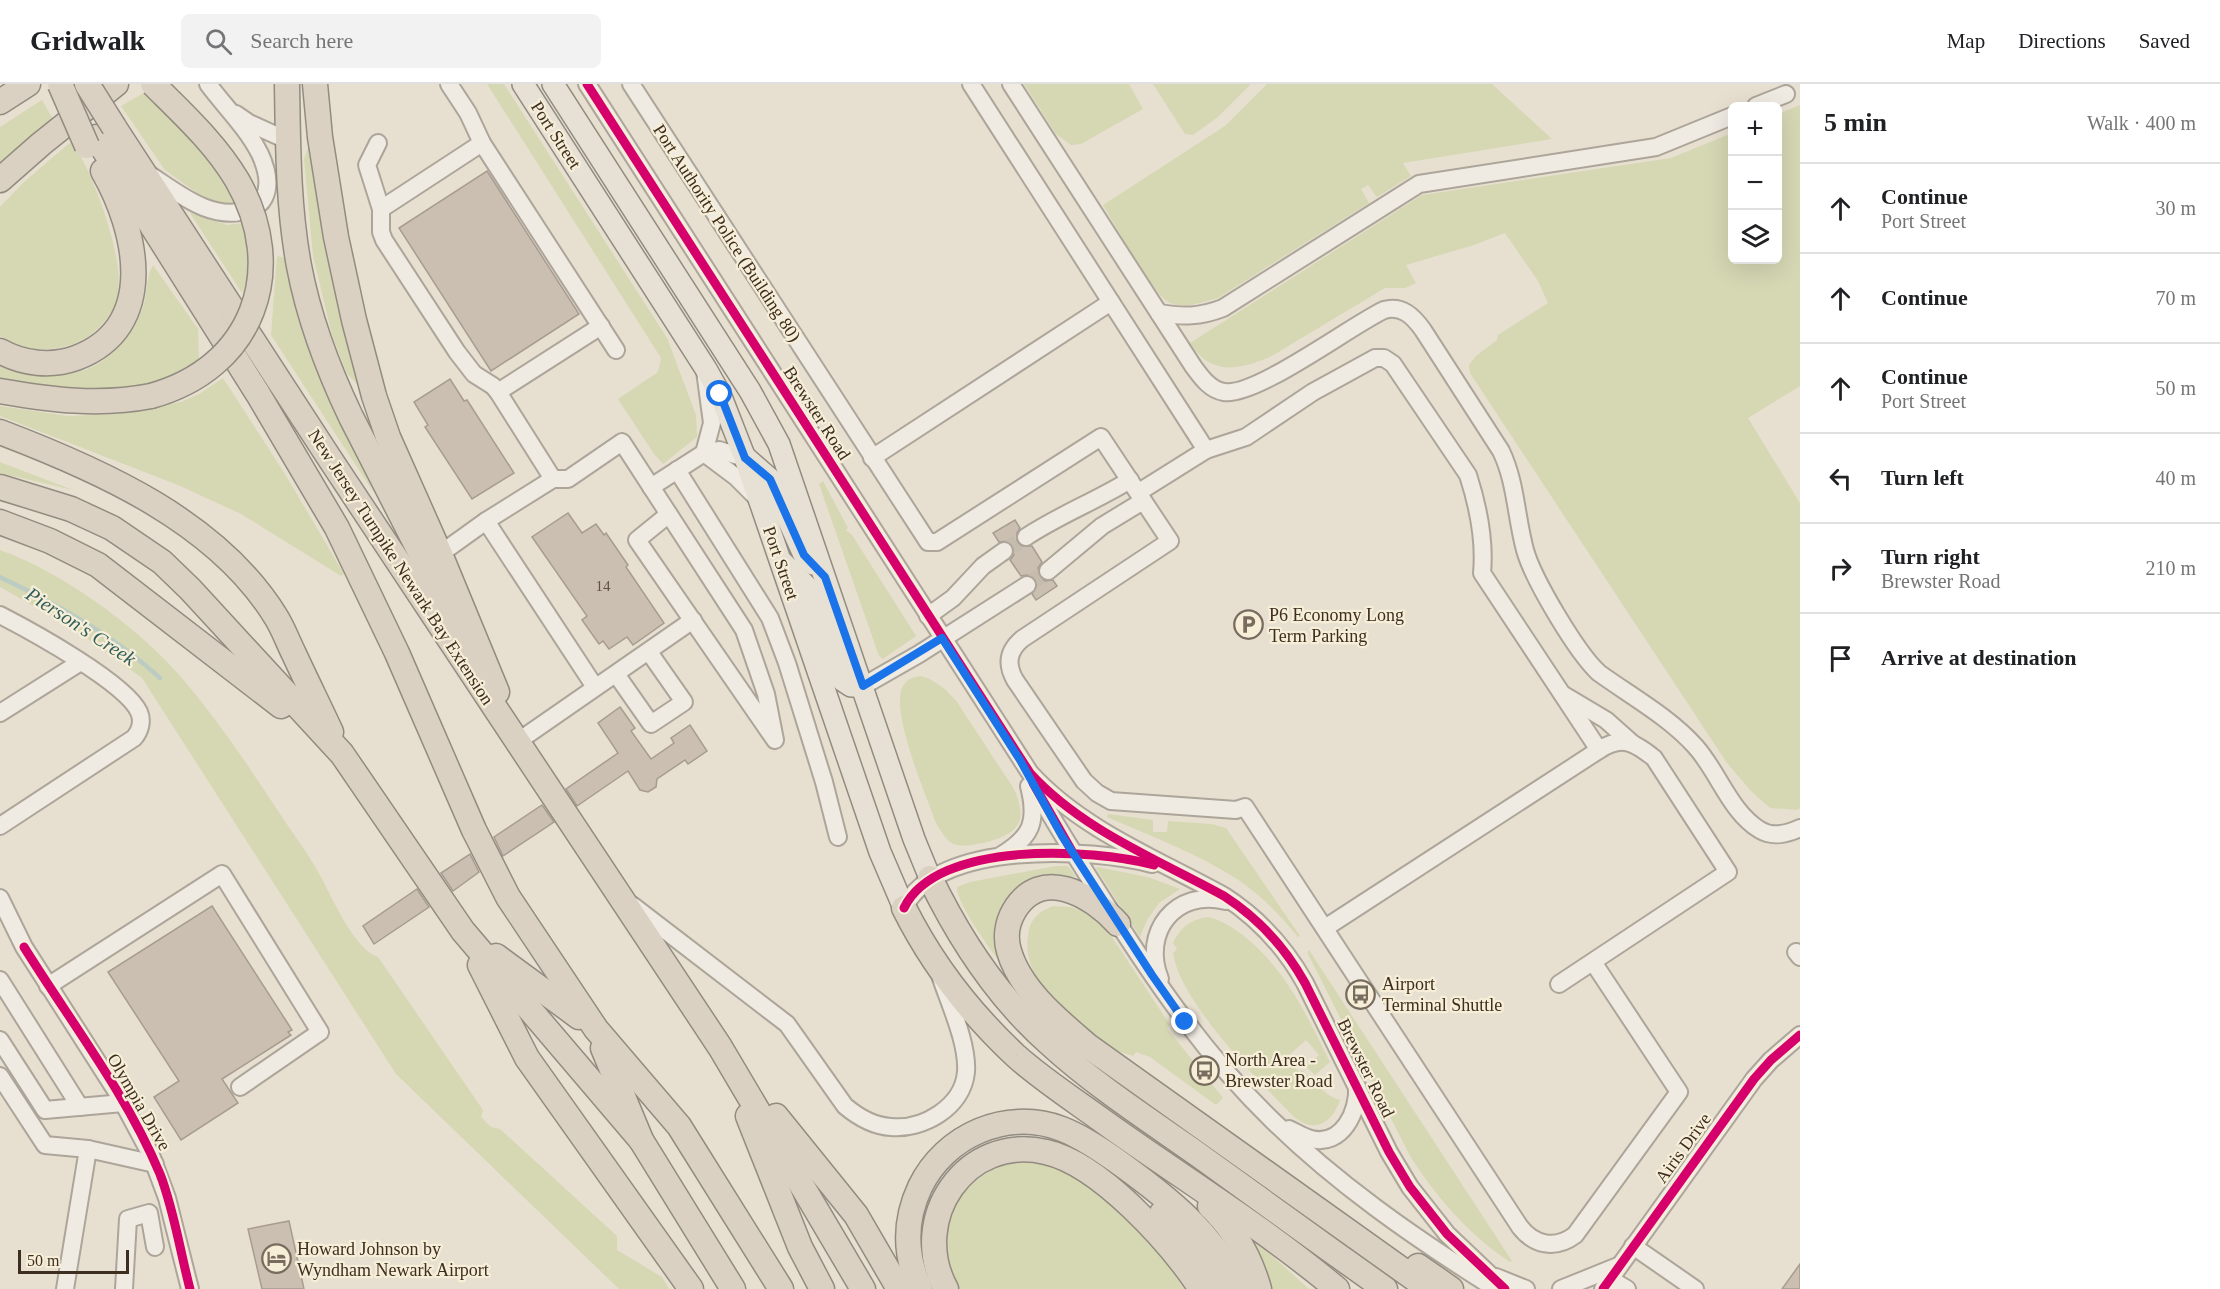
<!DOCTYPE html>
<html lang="en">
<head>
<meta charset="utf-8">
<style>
	:root { --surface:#fff; --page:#f2f2f2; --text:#202124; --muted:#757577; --line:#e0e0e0 }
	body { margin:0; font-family:"Times New Roman",serif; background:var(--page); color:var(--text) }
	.controls { position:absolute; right:18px; top:18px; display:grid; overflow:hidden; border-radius:9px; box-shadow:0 6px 24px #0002 }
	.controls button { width:54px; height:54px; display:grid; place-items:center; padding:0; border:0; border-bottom:2px solid var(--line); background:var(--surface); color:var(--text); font:30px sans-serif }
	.scale { position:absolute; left:18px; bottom:15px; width:111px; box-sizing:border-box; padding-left:6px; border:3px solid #3d2e20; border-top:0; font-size:16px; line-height:21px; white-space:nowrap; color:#3d2e20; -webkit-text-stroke:4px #f7eed8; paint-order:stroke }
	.stop { position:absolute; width:18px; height:18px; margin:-14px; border:4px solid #1a73e8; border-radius:50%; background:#fff }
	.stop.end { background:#1a73e8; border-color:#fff; box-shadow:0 2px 6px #0008 }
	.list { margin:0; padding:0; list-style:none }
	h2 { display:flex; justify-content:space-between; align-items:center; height:78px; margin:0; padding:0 24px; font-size:26px }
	h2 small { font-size:20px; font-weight:400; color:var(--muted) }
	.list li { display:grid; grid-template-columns:39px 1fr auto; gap:18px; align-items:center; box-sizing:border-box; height:90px; padding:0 24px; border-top:2px solid var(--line) }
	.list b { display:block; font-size:22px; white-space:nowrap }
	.list p { margin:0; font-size:20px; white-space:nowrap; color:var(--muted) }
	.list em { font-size:20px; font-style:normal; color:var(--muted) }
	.icon { flex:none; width:33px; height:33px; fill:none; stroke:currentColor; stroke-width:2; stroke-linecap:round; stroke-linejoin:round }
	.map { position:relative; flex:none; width:1800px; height:1205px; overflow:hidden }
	header { display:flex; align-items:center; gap:36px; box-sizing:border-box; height:84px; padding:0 30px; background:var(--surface); border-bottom:2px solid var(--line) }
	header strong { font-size:28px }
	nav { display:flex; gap:33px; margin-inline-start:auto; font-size:21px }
	.search { width:420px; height:54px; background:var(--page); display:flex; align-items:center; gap:15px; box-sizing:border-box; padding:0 21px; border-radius:9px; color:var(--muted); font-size:22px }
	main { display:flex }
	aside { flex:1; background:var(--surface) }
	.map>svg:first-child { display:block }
	.green { fill:#d6d7b3 }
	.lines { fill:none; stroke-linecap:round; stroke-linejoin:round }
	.stream { stroke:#bcccc2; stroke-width:4.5 }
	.building { fill:#cbbfb2; stroke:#a89c90; stroke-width:1.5 }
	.minor-tunnel { stroke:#c5bcae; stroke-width:16; stroke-dasharray:16 8; stroke-linecap:butt }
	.minor-casing { stroke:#ada599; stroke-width:20 }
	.major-casing { stroke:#928b80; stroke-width:24 }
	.highway-casing { stroke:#928b80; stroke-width:27 }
	.minor { stroke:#efebe3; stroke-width:16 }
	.major { stroke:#e6e1d4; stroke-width:21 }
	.highway { stroke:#dad1c2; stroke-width:24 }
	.highway-bridge-casing { stroke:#928b80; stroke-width:27; stroke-linecap:butt }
	.highway-bridge { stroke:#dad1c2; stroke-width:24 }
	.cycleway-casing { stroke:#f7eed8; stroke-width:13 }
	.cycleway { stroke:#d6006c; stroke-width:9 }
	.route { stroke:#1a73e8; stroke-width:8 }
	.labels { text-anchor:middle; stroke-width:4.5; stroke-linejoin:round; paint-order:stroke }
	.number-label { font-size:15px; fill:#605244 }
	.street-label { font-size:18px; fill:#3d2e20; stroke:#f7eed8 }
	.poi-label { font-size:18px; fill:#3d2e20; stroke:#f7eed8; text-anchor:start }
	.water-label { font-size:20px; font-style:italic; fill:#2f5d5a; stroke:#f7eed8 }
</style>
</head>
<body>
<header>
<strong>Gridwalk</strong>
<div class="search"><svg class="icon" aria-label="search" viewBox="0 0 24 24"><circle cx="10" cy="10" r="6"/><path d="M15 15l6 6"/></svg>Search here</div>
<nav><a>Map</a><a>Directions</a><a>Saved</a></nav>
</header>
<main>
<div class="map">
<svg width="1800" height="1205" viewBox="0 0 1800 1205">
	<rect width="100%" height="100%" fill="#e7e0d1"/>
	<g class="green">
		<path d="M487 0H504L667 254 696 331 697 353 663 380 654 370 618 315 658 288 661 274Z"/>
		<path d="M1024 0H1129L1143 25 1081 60 1071 61 1056 50Z"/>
		<path d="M1153 0H1251L1218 33 1193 51 1185 50Z"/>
		<path d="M1267 0H1492L1552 55 1403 79 1411 92 1377 113 1368 101 1361 105 1369 119 1218 214C1203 218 1183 226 1168 218 1152 208 1115 141 1103 121L1225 42Z"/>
		<path d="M147 7 206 68 234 119H211L165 86 121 22Z"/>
		<path d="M42 16 53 35 0 79V43Z"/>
		<path d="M1800 21V302L1748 334 1800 419V724L1798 726 1770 724 1751 707 1727 679 1470 289 1469 281 1476 272 1497 256 1498 251 1548 219 1538 197 1505 149 1474 161 1406 181 1416 199 1405 204H1385L1270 273C1238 286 1211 292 1190 259L1422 111 1671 74 1732 49V176H1778V30Z"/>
		<path d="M313 50 363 306 347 290 332 251 313 172 304 75Z"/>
		<path d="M72 57C93 89 129 182 116 218 109 237 89 256 70 261 42 269 25 266 0 252V123L25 97Z"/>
		<path d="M190 129 227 141 244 139 249 190 242 209Z"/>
		<path d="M277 172 286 174C294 217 305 259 322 299 338 336 357 372 374 409L271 251Z"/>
		<path d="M153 181 198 245 199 275C142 318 66 306 0 296V277C21 281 43 287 64 289 99 291 131 256 142 226 148 211 145 195 153 181Z"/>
		<path d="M223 294 285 390 344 490 341 492 241 430 178 401 0 332V322L68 332 117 330 181 318 199 310Z"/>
		<path d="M0 378 73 406 0 389Z"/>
		<path d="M823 397 848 444 846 446 852 451 916 552 883 575 879 572 819 400Z"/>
		<path d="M0 466C63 488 145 548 187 600 222 642 254 690 284 736 297 755 311 774 321 793 333 815 354 865 378 873L483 1026 481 1033 491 1043 500 1045 617 1152V1166L662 1193 669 1205H619L396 990 142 594 74 545 0 503Z"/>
		<path d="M921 592 930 595 945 605 957 618 1014 705C1028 737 1020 749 987 758 977 760 964 764 954 760 946 757 941 747 936 739 926 711 891 630 902 604 906 595 913 593 921 592Z"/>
		<path d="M1108 730 1153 736V748H1167L1168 737 1211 740 1226 744 1300 852 1298 853C1280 831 1261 811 1237 795 1197 769 1150 752 1107 733Z"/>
		<path d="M1056 782H1068L1076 793C1057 791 1045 792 1028 799L1003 882C992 868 956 819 957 803L970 798Z"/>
		<path d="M1097 783 1148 793 1180 805 1159 819 1147 836 1140 853 1096 784Z"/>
		<path d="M1053 822 1071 823 1087 829 1104 841 1170 941 1167 944 1169 947 1223 1014 1216 1021 1150 973 1136 968 1133 972C1125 969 1115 967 1107 962 1088 950 1042 908 1033 887 1028 875 1026 864 1028 851 1030 835 1038 828 1053 822Z"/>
		<path d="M1207 833C1222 836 1232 843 1244 852 1287 887 1306 930 1330 978L1315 991 1306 983 1319 971 1306 956 1286 974 1299 988 1302 986C1313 996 1326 1013 1340 1016 1332 1040 1314 1050 1293 1032 1258 996 1180 918 1173 869L1177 865 1173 859C1181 843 1190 836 1207 833Z"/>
		<path d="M1309 866 1512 1177 1510 1178C1468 1150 1437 1114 1410 1072L1307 868Z"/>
		<path d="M1009 1075 1053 1078 1098 1105 1157 1165 1184 1205H958L944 1172 948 1130 967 1102Z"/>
		<path d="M1252 1154 1309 1205H1268Z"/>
	</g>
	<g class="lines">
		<path class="stream" d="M0 493C53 518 117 554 160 594"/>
	</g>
	<g class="building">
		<path d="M487 87 579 230 491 287 399 144Z"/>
		<path d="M450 295 464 317 467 316 514 389 472 415 425 343 428 341 414 318Z"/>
		<path d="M568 429 582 449 596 440 604 451 606 449 628 481 626 483 664 539 633 561 627 553 609 565 603 557 599 560 582 536 587 532 532 453Z"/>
		<path d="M1015 436 1020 444 1017 449V458L1022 462H1032L1042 478 1038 484 1040 493 1045 497 1053 496 1057 502 1036 516 1032 510 1037 501 1035 495 1027 491 1021 492 1010 476 1014 471 1013 461 1008 457 999 458 993 449Z"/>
		<path d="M620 623 635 644 631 647 651 675 674 659 671 654 690 641 707 667 688 680 685 676 657 695 656 703 648 708 640 706 628 687 577 722 566 705 618 669 598 639Z"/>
		<path d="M542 721 554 738 503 772 494 753Z"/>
		<path d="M470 770 479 788 453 807 441 789Z"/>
		<path d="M417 805 429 823 374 860 363 842Z"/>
		<path d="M212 822 292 946 288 948 291 951 222 995 238 1019 181 1056 154 1013 179 997 108 888Z"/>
		<path d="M289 1137 304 1205H262L248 1145Z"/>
		<path d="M1800 1180V1205H1782Z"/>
	</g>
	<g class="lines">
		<g class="minor-tunnel">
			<path d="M1004 467 1026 453"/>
			<path d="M1027 501 1048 487"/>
		</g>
		<defs>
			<g id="minor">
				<path d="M449 0 468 29 482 59 616 266"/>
				<path d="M587 0 1030 689C1082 746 1157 775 1224 812 1258 834 1285 863 1305 899L1389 1068 1410 1103 1447 1150 1505 1205"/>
				<path d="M631 0 928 458H937L1101 353 1170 457 1022 555C1008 567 1006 580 1015 596L1084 697 1097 709 1111 717 1236 726 1245 723 1520 1143C1534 1161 1555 1166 1575 1151L1679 1008 1593 878"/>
				<path d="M971 0 1206 366"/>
				<path d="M1011 0 1193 282C1201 293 1210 306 1224 308 1256 313 1350 242 1384 226 1402 221 1413 232 1423 246L1501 367C1516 398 1516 433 1525 466 1533 495 1577 569 1599 589 1631 612 1669 633 1695 662 1718 687 1730 728 1760 746 1773 754 1787 750 1800 744"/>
				<path d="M1756 22 1786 10"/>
				<path d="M236 30 249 39 289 57"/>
				<path d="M378 59 367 81 381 125"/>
				<path d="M482 59 381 125V148L384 156 457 268 474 290 493 302 498 308 553 395"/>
				<path d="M147 89C177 108 213 140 250 125 256 123 261 120 264 114 271 100 266 83 260 70 247 44 225 23 208 0"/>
				<path d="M1159 229C1183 233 1200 233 1223 224L1419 100 1656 63 1732 32"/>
				<path d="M498 308 601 242"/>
				<path d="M704 369 712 339 705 287"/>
				<path d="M704 369 736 393 758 415"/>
				<path d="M872 374 1111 218"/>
				<path d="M677 386 770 534 787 579 824 698 838 753"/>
				<path d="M651 403 704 369 719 366 745 374"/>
				<path d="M1139 408 1206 366 1246 353 1313 308 1375 274H1384L1393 280 1468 391C1478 422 1485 457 1482 489L1599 666"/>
				<path d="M486 437 553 395H568L622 358 744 546 766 610 775 656 637 456 669 430"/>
				<path d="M1026 453C1059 431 1096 417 1130 396"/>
				<path d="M440 470 486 437 595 603"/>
				<path d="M1048 487 1102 442 1143 417"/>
				<path d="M0 531C31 547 126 599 139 628 143 637 140 647 134 654L0 742"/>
				<path d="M928 532 953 514 983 482 1004 467"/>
				<path d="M616 590 651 640 684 618 649 568"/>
				<path d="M863 602 919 570 1027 501"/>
				<path d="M1564 611 1606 636 1633 660"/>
				<path d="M0 629 79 579"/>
				<path d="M517 658 693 536"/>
				<path d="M1033 700C1057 744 1084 786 1111 828 1158 902 1208 974 1272 1036 1336 1099 1412 1152 1488 1200"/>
				<path d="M1000 772C1032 753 1038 738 1029 702"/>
				<path d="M0 814 24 863 120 1013 151 1071 167 1114 190 1205"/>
				<path d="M632 821 787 940 845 1022C858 1033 873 1042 891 1043 923 1046 963 1023 966 988 968 960 950 921 941 894"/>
				<path d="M904 824C937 756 1091 764 1152 780"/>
				<path d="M1325 844 1599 666C1622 651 1634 658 1654 674L1728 788 1559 900"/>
				<path d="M1796 868 1800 873"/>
				<path d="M1160 895C1141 848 1176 804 1226 817"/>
				<path d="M0 896 80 1023"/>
				<path d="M48 902 222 790 320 948 240 1003"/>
				<path d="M0 956 45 1026 123 1019"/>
				<path d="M0 992 45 1061 88 1065 65 1205"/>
				<path d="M1289 1045C1296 1048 1303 1053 1311 1055 1342 1063 1359 1027 1357 1002"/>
				<path d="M88 1065 155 1080"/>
				<path d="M1633 1162 1695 1205"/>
				<path d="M1496 1193 1526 1205"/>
				<path d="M1610 1195 1627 1205"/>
				<path d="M124 1205 128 1135 149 1129 155 1163"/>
				<path d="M1561 1205 1618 1182"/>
				<path d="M1603 1205 1754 995 1771 976 1800 951"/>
			</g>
			<g id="major">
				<path d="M523 0 706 285 720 310 745 374 880 768 904 824"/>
				<path d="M553 0 750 307 779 360 914 755 930 794"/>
				<path d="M746 374 770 395 804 471 813 480"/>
				<path d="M782 478 811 507 842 596 851 602H863"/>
			</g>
			<g id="highway">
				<path d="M287 0C288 61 288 123 299 182 309 235 328 285 351 333L464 554"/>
				<path d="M315 0 320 53 336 153 354 236 374 312 388 353 440 470 497 608"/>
				<path d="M0 18 28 0"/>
				<path d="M114 43 330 375 720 963 863 1205"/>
				<path d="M96 53 258 310 337 444 397 569 474 746 508 813 596 945 679 1042 781 1205"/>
				<path d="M0 96 41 60 116 0"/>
				<path d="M0 267C23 280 51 283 76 274 159 243 137 146 103 87"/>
				<path d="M0 307C51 316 100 322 151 312"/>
				<path d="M0 348C100 386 218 438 276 533 283 544 288 558 294 570 306 596 319 622 331 648"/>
				<path d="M0 403 71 425 112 444 162 478 190 505 342 670 463 847 641 1056"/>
				<path d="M0 438 50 457 98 481 281 622"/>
				<path d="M930 794C960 856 998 914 1050 960 1096 1002 1149 1036 1200 1072 1261 1116 1323 1161 1385 1205"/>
				<path d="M904 824C932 880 970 929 1016 972 1044 997 1077 1018 1107 1040 1184 1095 1264 1144 1337 1205"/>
				<path d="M1118 840C1092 811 1041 781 1014 827 1007 839 1005 854 1009 867 1020 906 1059 937 1088 962L1429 1205"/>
				<path d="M496 872 579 933"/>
				<path d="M480 881 527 974 691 1205"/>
				<path d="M603 964 641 1056 733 1205"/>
				<path d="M748 1032 800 1163 822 1205"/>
				<path d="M776 1032 856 1131 899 1205"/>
				<path d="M1210 1122C1234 1145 1250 1173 1259 1205"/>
				<path d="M1162 1129 1202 1177 1218 1205"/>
				<path d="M1418 1182 1451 1205"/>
				<path d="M920 1205C905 1172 904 1137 920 1103 945 1051 1007 1024 1062 1045 1083 1053 1103 1067 1121 1080 1168 1114 1215 1151 1239 1205"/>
				<path d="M946 1205C908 1135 966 1049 1046 1068 1100 1080 1171 1159 1201 1205"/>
			</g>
		</defs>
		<use href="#minor" class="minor-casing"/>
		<use href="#major" class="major-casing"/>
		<use href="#highway" class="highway-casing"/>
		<use href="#minor" class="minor"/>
		<use href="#major" class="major"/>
		<use href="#highway" class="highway"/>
		<defs>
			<g id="highway-bridge">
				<path d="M60 0 87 62"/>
				<path d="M87 0 114 43"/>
				<path d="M151 312C253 284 289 186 237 96 215 59 183 30 153 0"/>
			</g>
		</defs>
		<use href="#highway-bridge" class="highway-bridge-casing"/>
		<use href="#highway-bridge" class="highway-bridge"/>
		<defs>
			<g id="cycleway">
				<path d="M587 0 1030 689C1082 746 1157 775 1224 812 1258 834 1285 863 1305 899L1389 1068 1410 1103 1447 1150 1505 1205"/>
				<path d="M1033 699 1073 769"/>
				<path d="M904 824C937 756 1092 764 1154 781"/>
				<path d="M24 863C70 937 126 1009 160 1090 174 1126 180 1167 190 1205"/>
				<path d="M1603 1205 1754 995 1771 976 1800 951"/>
			</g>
		</defs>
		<use href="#cycleway" class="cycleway-casing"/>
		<use href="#cycleway" class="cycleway"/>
	</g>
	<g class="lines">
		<path class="route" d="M720 310 745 374 770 395 804 471 825 493 863 602 942 554 1020 676 1062 752 1152 891 1185 938"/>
	</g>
	<defs>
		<symbol id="parking-ring" viewBox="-11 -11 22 22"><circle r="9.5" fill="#f7eed8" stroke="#786c5e" stroke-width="1.5"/><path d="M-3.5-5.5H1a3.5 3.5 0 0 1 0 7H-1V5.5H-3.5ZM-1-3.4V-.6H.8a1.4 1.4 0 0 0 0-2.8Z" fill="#786c5e"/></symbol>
		<symbol id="bus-ring" viewBox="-11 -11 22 22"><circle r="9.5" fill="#f7eed8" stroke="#786c5e" stroke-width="1.5"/><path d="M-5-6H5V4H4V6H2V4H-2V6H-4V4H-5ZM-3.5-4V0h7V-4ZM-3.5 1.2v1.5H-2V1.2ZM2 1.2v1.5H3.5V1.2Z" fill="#786c5e"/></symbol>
		<symbol id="hotel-ring" viewBox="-11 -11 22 22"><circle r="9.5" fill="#f7eed8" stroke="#786c5e" stroke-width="1.5"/><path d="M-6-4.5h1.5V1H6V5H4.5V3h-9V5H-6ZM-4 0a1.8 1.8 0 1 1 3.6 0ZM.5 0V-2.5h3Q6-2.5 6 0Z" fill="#786c5e"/></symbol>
	</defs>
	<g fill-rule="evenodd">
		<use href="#parking-ring" x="1232" y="524" width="33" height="33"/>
		<use href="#bus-ring" x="1344" y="894" width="33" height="33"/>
		<use href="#bus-ring" x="1188" y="970" width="33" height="33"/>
		<use href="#hotel-ring" x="260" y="1158" width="33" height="33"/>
	</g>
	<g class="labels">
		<g class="number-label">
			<text x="603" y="507">14</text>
		</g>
		<g class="street-label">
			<text transform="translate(556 51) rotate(57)" y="6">Port Street</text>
			<text transform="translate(727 149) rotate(57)" y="6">Port Authority Police (Building 80)</text>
			<text transform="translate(817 329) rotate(57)" y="6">Brewster Road</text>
			<text transform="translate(781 479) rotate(71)" y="6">Port Street</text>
			<text transform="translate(401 483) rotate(57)" y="6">New Jersey Turnpike Newark Bay Extension</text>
			<text transform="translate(1366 984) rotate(64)" y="6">Brewster Road</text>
			<text transform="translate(139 1018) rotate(60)" y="6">Olympia Drive</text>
			<text transform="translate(1683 1064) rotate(-54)" y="6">Airis Drive</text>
		</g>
		<g class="poi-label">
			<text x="1269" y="537">P6 Economy Long<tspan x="1269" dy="21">Term Parking</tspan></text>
			<text x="1382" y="906">Airport<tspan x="1382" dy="21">Terminal Shuttle</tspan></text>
			<text x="1225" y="982">North Area -<tspan x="1225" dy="21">Brewster Road</tspan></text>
			<text x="297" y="1171">Howard Johnson by<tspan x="297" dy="21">Wyndham Newark Airport</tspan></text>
		</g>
		<g class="water-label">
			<text transform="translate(81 542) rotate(33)" y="7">Pierson's Creek</text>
		</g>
	</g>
</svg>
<div class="controls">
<button>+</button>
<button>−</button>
<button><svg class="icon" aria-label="layers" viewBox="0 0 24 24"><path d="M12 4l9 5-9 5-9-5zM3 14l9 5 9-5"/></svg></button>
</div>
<div class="scale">50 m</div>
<div class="stop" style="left:720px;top:310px"></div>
<div class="stop end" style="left:1185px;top:938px"></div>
</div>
<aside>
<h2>5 min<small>Walk · 400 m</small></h2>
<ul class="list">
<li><svg class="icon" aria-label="ahead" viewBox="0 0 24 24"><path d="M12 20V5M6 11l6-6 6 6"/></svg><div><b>Continue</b><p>Port Street</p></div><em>30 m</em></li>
<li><svg class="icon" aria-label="ahead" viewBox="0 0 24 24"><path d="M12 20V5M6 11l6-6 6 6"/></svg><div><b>Continue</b></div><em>70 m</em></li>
<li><svg class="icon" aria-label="ahead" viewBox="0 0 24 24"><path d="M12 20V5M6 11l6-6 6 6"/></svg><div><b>Continue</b><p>Port Street</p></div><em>50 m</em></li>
<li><svg class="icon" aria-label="left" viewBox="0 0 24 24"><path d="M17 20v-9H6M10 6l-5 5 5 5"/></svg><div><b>Turn left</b></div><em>40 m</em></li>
<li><svg class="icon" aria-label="right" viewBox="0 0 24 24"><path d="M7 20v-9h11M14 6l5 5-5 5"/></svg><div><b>Turn right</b><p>Brewster Road</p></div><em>210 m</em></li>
<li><svg class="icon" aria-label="arrive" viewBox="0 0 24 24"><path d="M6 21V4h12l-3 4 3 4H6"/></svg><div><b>Arrive at destination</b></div></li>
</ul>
</aside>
</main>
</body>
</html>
